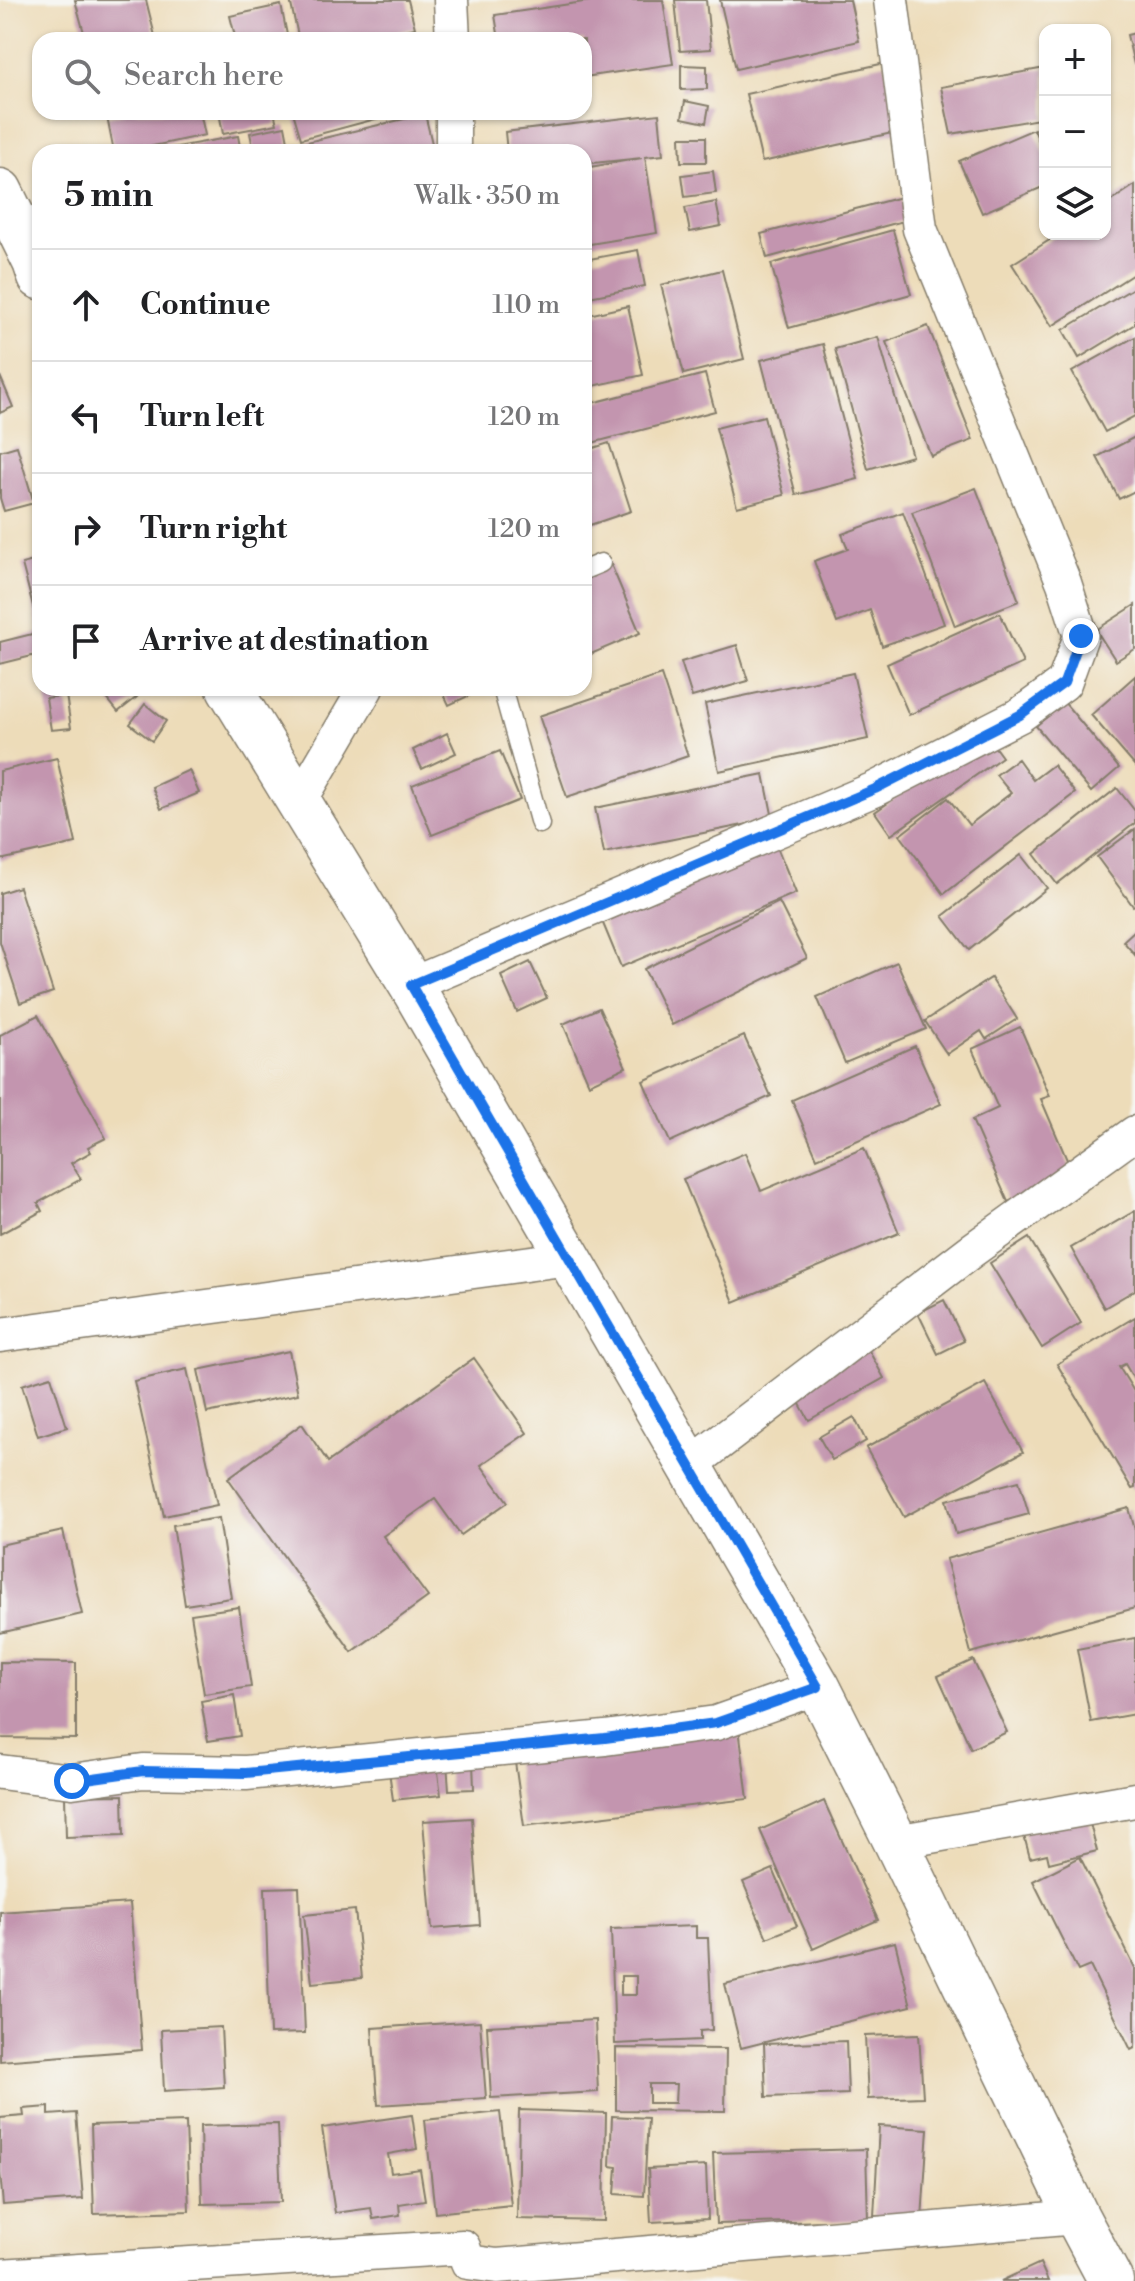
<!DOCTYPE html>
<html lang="en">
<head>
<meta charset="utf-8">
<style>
	:root { --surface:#fff; --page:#f6f6f6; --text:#202124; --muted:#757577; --line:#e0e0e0 }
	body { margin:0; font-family:"Libre Bodoni",serif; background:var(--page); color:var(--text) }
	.controls { position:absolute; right:24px; top:24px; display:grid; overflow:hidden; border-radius:16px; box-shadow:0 2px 6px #0004 }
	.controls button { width:72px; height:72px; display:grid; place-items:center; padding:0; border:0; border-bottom:2px solid var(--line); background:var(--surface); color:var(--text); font:40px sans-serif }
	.stop { position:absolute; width:24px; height:24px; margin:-18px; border:6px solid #1a73e8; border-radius:50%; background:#fff }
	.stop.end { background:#1a73e8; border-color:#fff; box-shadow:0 2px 8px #0008 }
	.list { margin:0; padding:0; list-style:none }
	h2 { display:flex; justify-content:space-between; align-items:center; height:104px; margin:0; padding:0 32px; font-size:34px }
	h2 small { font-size:26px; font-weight:400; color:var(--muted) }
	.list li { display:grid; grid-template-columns:52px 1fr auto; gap:24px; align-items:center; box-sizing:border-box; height:112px; padding:0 32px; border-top:2px solid var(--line) }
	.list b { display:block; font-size:30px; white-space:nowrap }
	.list em { font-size:26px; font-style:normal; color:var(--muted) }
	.icon { flex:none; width:44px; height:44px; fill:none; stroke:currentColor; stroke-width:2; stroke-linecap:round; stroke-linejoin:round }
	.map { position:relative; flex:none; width:1135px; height:2281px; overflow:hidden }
	.search { position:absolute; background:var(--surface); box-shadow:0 2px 6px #0004; left:32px; top:32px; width:560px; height:88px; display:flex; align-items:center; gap:20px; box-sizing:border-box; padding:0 28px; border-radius:24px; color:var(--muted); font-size:30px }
	.panel { position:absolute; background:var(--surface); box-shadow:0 2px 6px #0004; left:32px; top:144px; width:560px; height:552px; border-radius:24px }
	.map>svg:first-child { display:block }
	.building { fill:#c395af; fill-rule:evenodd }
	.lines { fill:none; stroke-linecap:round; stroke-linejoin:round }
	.service-casing { stroke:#847c6a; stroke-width:21 }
	.minor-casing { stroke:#847c6a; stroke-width:37 }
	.tertiary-casing { stroke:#847c6a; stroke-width:47 }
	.service { stroke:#fff; stroke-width:18 }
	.minor { stroke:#fff; stroke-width:34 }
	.tertiary { stroke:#fff; stroke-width:44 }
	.route { stroke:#1a73e8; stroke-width:10 }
</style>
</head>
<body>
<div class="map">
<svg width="1135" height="2281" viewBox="0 0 1135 2281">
	<rect width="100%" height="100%" fill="#f6f6f2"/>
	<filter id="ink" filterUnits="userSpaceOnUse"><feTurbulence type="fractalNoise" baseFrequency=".0125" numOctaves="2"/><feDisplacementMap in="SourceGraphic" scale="16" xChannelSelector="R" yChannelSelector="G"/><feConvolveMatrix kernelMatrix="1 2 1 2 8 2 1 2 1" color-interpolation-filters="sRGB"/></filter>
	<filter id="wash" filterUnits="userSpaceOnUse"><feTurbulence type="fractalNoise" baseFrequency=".006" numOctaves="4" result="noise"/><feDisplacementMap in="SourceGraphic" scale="32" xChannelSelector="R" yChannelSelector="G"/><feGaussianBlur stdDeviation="1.8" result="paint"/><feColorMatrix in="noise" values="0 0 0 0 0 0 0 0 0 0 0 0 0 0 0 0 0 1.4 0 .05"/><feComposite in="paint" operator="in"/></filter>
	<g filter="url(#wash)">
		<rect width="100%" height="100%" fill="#eddcb9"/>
		<g id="blocks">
			<g class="building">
				<path d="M75 0H146L156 40H86Z"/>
				<path d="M290 0H408L415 28 361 40H299Z"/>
				<path d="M597 0H663L673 64 584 77V40H499L495 15Z"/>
				<path d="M675 0H706L711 49 680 51Z"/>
				<path d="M720 0H850L859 41 736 69Z"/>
				<path d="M281 5 288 40H236L230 16Z"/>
				<path d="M1135 33V64H1134L1127 35Z"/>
				<path d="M885 63 901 131 762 162 746 94Z"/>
				<path d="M681 65 707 66V89L681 90Z"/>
				<path d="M1045 68V118L951 134 941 87Z"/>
				<path d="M685 101 709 106 706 123 682 118Z"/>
				<path d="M130 112H200L205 135 125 152H114L107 117Z"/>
				<path d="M219 112H274L277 124 223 134Z"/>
				<path d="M293 112H398V113L301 139Z"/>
				<path d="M425 114 434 152H305L303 143Z"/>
				<path d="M659 114 663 155 645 157 657 233 584 245V168L642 158 584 164V152H507L505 132Z"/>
				<path d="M285 126 290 152H254L250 133Z"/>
				<path d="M1034 129 1045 155V186L982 213 959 161Z"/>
				<path d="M238 136 241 152H160V150Z"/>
				<path d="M680 137H706V162H681Z"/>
				<path d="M713 171 716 193 685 197 682 175Z"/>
				<path d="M1135 185V273L1052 326 1012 264 1059 234H1105V205Z"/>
				<path d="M901 197 907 220 767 258 761 234Z"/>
				<path d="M716 202 721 226 690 232 685 208Z"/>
				<path d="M893 230 911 294 789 328 771 264Z"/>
				<path d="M638 250 645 286 584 298V260Z"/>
				<path d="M722 270 744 359 684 374 661 285Z"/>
				<path d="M1135 287V324L1079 358 1063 330Z"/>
				<path d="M628 306 643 375 584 388V316Z"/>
				<path d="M928 326 973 440 931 456 886 342Z"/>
				<path d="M878 337 912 456 868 469 835 349Z"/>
				<path d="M1135 337V416L1105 432 1072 372Z"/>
				<path d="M823 344 858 479 796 495 761 360Z"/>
				<path d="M705 374 715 411 584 445V405Z"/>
				<path d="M0 376 13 407 0 413Z"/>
				<path d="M764 416 784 495 737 507 716 428Z"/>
				<path d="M1135 437V491L1119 499 1097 457Z"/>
				<path d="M609 443 631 511 584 527V451Z"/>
				<path d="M17 446 34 503 4 511 0 498V451Z"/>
				<path d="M976 488 1019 601 955 626 912 512Z"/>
				<path d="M903 512 944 624 882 646 870 610 837 623 814 561 848 549 842 534Z"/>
				<path d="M40 559V629H39L22 564Z"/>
				<path d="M610 562 640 633 584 657V573Z"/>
				<path d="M1135 605V649L1116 661 1096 630Z"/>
				<path d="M1000 613 1023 663 909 715 887 664Z"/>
				<path d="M40 632V654L0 664V642Z"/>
				<path d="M737 645 748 681 692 697 681 662Z"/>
				<path d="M853 673 868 739 719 771 705 704Z"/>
				<path d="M661 675 688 756 567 797 539 716Z"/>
				<path d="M1135 676V766L1091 715Z"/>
				<path d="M99 688H130L137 697 118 712Z"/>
				<path d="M441 688H485L449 705Z"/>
				<path d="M66 695 71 728 51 730 46 698Z"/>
				<path d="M1064 702 1119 768 1091 792 1036 726Z"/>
				<path d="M145 704 166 721 152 741 130 724Z"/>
				<path d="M447 733 456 753 422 769 413 750Z"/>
				<path d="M986 735 1002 757 891 835 875 812Z"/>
				<path d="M500 751 520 800 432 835 412 785Z"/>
				<path d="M57 758 76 843 0 860V771Z"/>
				<path d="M1018 759 1033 780 1053 765 1075 793 944 894 900 835 948 798 969 825 1011 793 996 775Z"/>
				<path d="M189 770 199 793 161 809 152 787Z"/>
				<path d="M764 774 773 819 604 853 595 808Z"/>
				<path d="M1117 788 1135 811V823L1057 884 1034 854Z"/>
				<path d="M1135 829V905L1133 906 1097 857Z"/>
				<path d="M777 847 796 893 621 967 602 921Z"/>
				<path d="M1021 855 1047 888 969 950 943 916Z"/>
				<path d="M19 887 53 992 20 1003 0 942V893Z"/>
				<path d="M779 902 807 958 672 1025 644 969Z"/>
				<path d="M1135 930V955L1123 941Z"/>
				<path d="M530 962 547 998 517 1012 501 976Z"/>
				<path d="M897 962 926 1029 845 1063 817 997Z"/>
				<path d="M991 978 1017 1019 986 1039 981 1031 947 1054 925 1021Z"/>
				<path d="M599 1008 626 1067 589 1084 563 1024Z"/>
				<path d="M38 1015 106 1138 88 1147 91 1152 71 1163 81 1179 38 1203 42 1211 0 1234V1035Z"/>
				<path d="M1020 1027 1050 1096 1041 1099 1073 1174 1008 1202 972 1120 998 1108 972 1049Z"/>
				<path d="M744 1036 771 1096 670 1142 643 1081Z"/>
				<path d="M915 1046 941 1104 817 1158 792 1100Z"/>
				<path d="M864 1148 899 1233 734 1302 683 1179 745 1153 761 1191Z"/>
				<path d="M1135 1211V1290L1104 1308 1071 1248Z"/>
				<path d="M1029 1238 1081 1323 1042 1348 990 1263Z"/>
				<path d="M944 1300 964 1341 938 1354 918 1313Z"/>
				<path d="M1135 1317V1381L1125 1364 1119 1367 1135 1393V1488L1132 1489 1057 1364Z"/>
				<path d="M868 1349 884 1378 809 1420 792 1390Z"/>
				<path d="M289 1351 298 1394 207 1413 198 1370Z"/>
				<path d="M474 1358 527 1433 481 1465 508 1502 461 1535 435 1499 383 1536 428 1597 352 1652 228 1478 302 1424 328 1462Z"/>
				<path d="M187 1369 217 1505 164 1516 134 1381Z"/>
				<path d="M51 1376 67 1427 38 1436 22 1385Z"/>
				<path d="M985 1383 1023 1452 904 1517 866 1448Z"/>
				<path d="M854 1417 866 1441 832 1460 819 1437Z"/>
				<path d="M1019 1481 1029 1514 956 1534 947 1500Z"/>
				<path d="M1129 1508 1135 1530V1608L971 1653 946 1559Z"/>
				<path d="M219 1518 231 1598 185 1605 173 1525Z"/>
				<path d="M63 1531 82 1614 0 1633V1545Z"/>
				<path d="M239 1607 251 1687 204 1694 191 1614Z"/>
				<path d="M1135 1638V1714L1091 1722 1077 1649Z"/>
				<path d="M973 1660 1007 1732 971 1749 938 1676Z"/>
				<path d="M0 1662 76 1663V1739L0 1738Z"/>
				<path d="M234 1695 240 1736 208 1741 201 1701Z"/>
				<path d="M739 1728 748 1799 524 1826 514 1755Z"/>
				<path d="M473 1762 474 1789 449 1790 447 1763Z"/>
				<path d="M437 1765 441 1795 393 1800 389 1771Z"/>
				<path d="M123 1795 124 1835 66 1837 65 1796Z"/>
				<path d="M824 1801 878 1920 813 1949 760 1830Z"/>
				<path d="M1088 1816 1097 1851 1049 1863 1047 1854 1030 1858 1023 1832Z"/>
				<path d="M472 1818 480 1925 432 1929 423 1821Z"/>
				<path d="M1080 1857 1135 1968V2048L1131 2050 1090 1966 1078 1971 1033 1881Z"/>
				<path d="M773 1869 797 1926 767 1938 743 1882Z"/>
				<path d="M299 1887 305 2033 270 2034 265 1888Z"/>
				<path d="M130 1903 142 2050 0 2061V1912Z"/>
				<path d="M355 1910 362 1978 312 1983 304 1915Z"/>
				<path d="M696 1926V1938H708L712 2030 700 2031V2040L615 2044 611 1929ZM621 1976H636V1995H621Z"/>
				<path d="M895 1942 911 2006 741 2048 725 1984Z"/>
				<path d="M595 2020 598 2092 491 2098 487 2026Z"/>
				<path d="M480 2021 486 2098 378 2105 372 2028Z"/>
				<path d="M221 2027 224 2087 164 2091 161 2030Z"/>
				<path d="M919 2034 923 2097 868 2099 865 2036Z"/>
				<path d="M846 2041 848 2094 766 2097 764 2044Z"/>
				<path d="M616 2048 726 2049 725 2111 616 2110ZM649 2084H676L675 2103H649Z"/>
				<path d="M49 2107V2115L76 2113 83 2199 3 2205 0 2172V2118L24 2116 23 2109Z"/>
				<path d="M519 2110 606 2113 604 2221 517 2219Z"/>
				<path d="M500 2112 511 2205 435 2213 425 2120Z"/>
				<path d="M412 2115 417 2149 388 2154 391 2173 420 2169 425 2200 399 2204 400 2215 373 2219 371 2208 335 2213 322 2128Z"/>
				<path d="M612 2116 648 2118 644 2196 615 2194 617 2167 610 2166Z"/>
				<path d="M186 2122 189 2211 94 2214 91 2125Z"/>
				<path d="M278 2124 281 2202 202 2204 200 2126Z"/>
				<path d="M879 2126 928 2129 922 2219 874 2216Z"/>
				<path d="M866 2149 868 2220 716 2224 713 2153Z"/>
				<path d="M706 2166 708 2219 651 2222 648 2169Z"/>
				<path d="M1040 2263 1048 2281H1001Z"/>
			</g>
		</g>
	</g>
	<g filter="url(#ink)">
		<use href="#blocks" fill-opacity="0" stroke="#847c6a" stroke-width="2"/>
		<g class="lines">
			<defs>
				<g id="service">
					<path d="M584 570 601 563"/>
					<path d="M502 688 540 824"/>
				</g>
				<g id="minor">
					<path d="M451 0 453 40"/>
					<path d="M453 112V152"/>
					<path d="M298 804 366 688"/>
					<path d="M411 985 875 789 1020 715 1064 683 1081 636 1064 583 920 229 891 0"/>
					<path d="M0 1335 569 1258"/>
					<path d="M689 1466 971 1251 1135 1133"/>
					<path d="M0 1772 72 1781 143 1771 246 1773 605 1738 716 1723 818 1687"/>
					<path d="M896 1842 1135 1800"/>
					<path d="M0 2276 463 2247 468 2262 497 2266 1077 2217"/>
				</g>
				<g id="tertiary">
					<path d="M0 191 35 262 40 277"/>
					<path d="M229 688 411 985 818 1687 896 1842 1077 2217 1111 2281"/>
				</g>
			</defs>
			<use href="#service" class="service-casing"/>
			<use href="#minor" class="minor-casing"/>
			<use href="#tertiary" class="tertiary-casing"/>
			<use href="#service" class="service"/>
			<use href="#minor" class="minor"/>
			<use href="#tertiary" class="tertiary"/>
		</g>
	</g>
	<g class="lines" filter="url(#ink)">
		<path class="route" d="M72 1781 143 1771 246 1773 605 1738 716 1723 818 1687 411 985 875 789 1020 715 1064 683 1081 636"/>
	</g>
</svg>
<div class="controls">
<button>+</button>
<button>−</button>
<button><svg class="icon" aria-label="layers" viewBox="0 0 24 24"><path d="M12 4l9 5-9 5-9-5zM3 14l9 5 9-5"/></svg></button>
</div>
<div class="stop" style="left:72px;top:1781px"></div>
<div class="stop end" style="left:1081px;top:636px"></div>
<div class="search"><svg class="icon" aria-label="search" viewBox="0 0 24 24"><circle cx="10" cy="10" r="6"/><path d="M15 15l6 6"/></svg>Search here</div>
<section class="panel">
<h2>5 min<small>Walk · 350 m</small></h2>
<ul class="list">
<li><svg class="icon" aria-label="ahead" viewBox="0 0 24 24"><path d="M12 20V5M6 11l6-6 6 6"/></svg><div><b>Continue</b></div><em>110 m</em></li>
<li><svg class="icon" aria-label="left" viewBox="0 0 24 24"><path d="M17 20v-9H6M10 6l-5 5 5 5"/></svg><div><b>Turn left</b></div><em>120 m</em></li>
<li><svg class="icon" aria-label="right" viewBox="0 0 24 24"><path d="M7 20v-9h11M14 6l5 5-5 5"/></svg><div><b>Turn right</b></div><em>120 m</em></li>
<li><svg class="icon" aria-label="arrive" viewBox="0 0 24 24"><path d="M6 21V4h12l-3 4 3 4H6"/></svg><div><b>Arrive at destination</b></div></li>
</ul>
</section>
</div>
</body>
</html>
